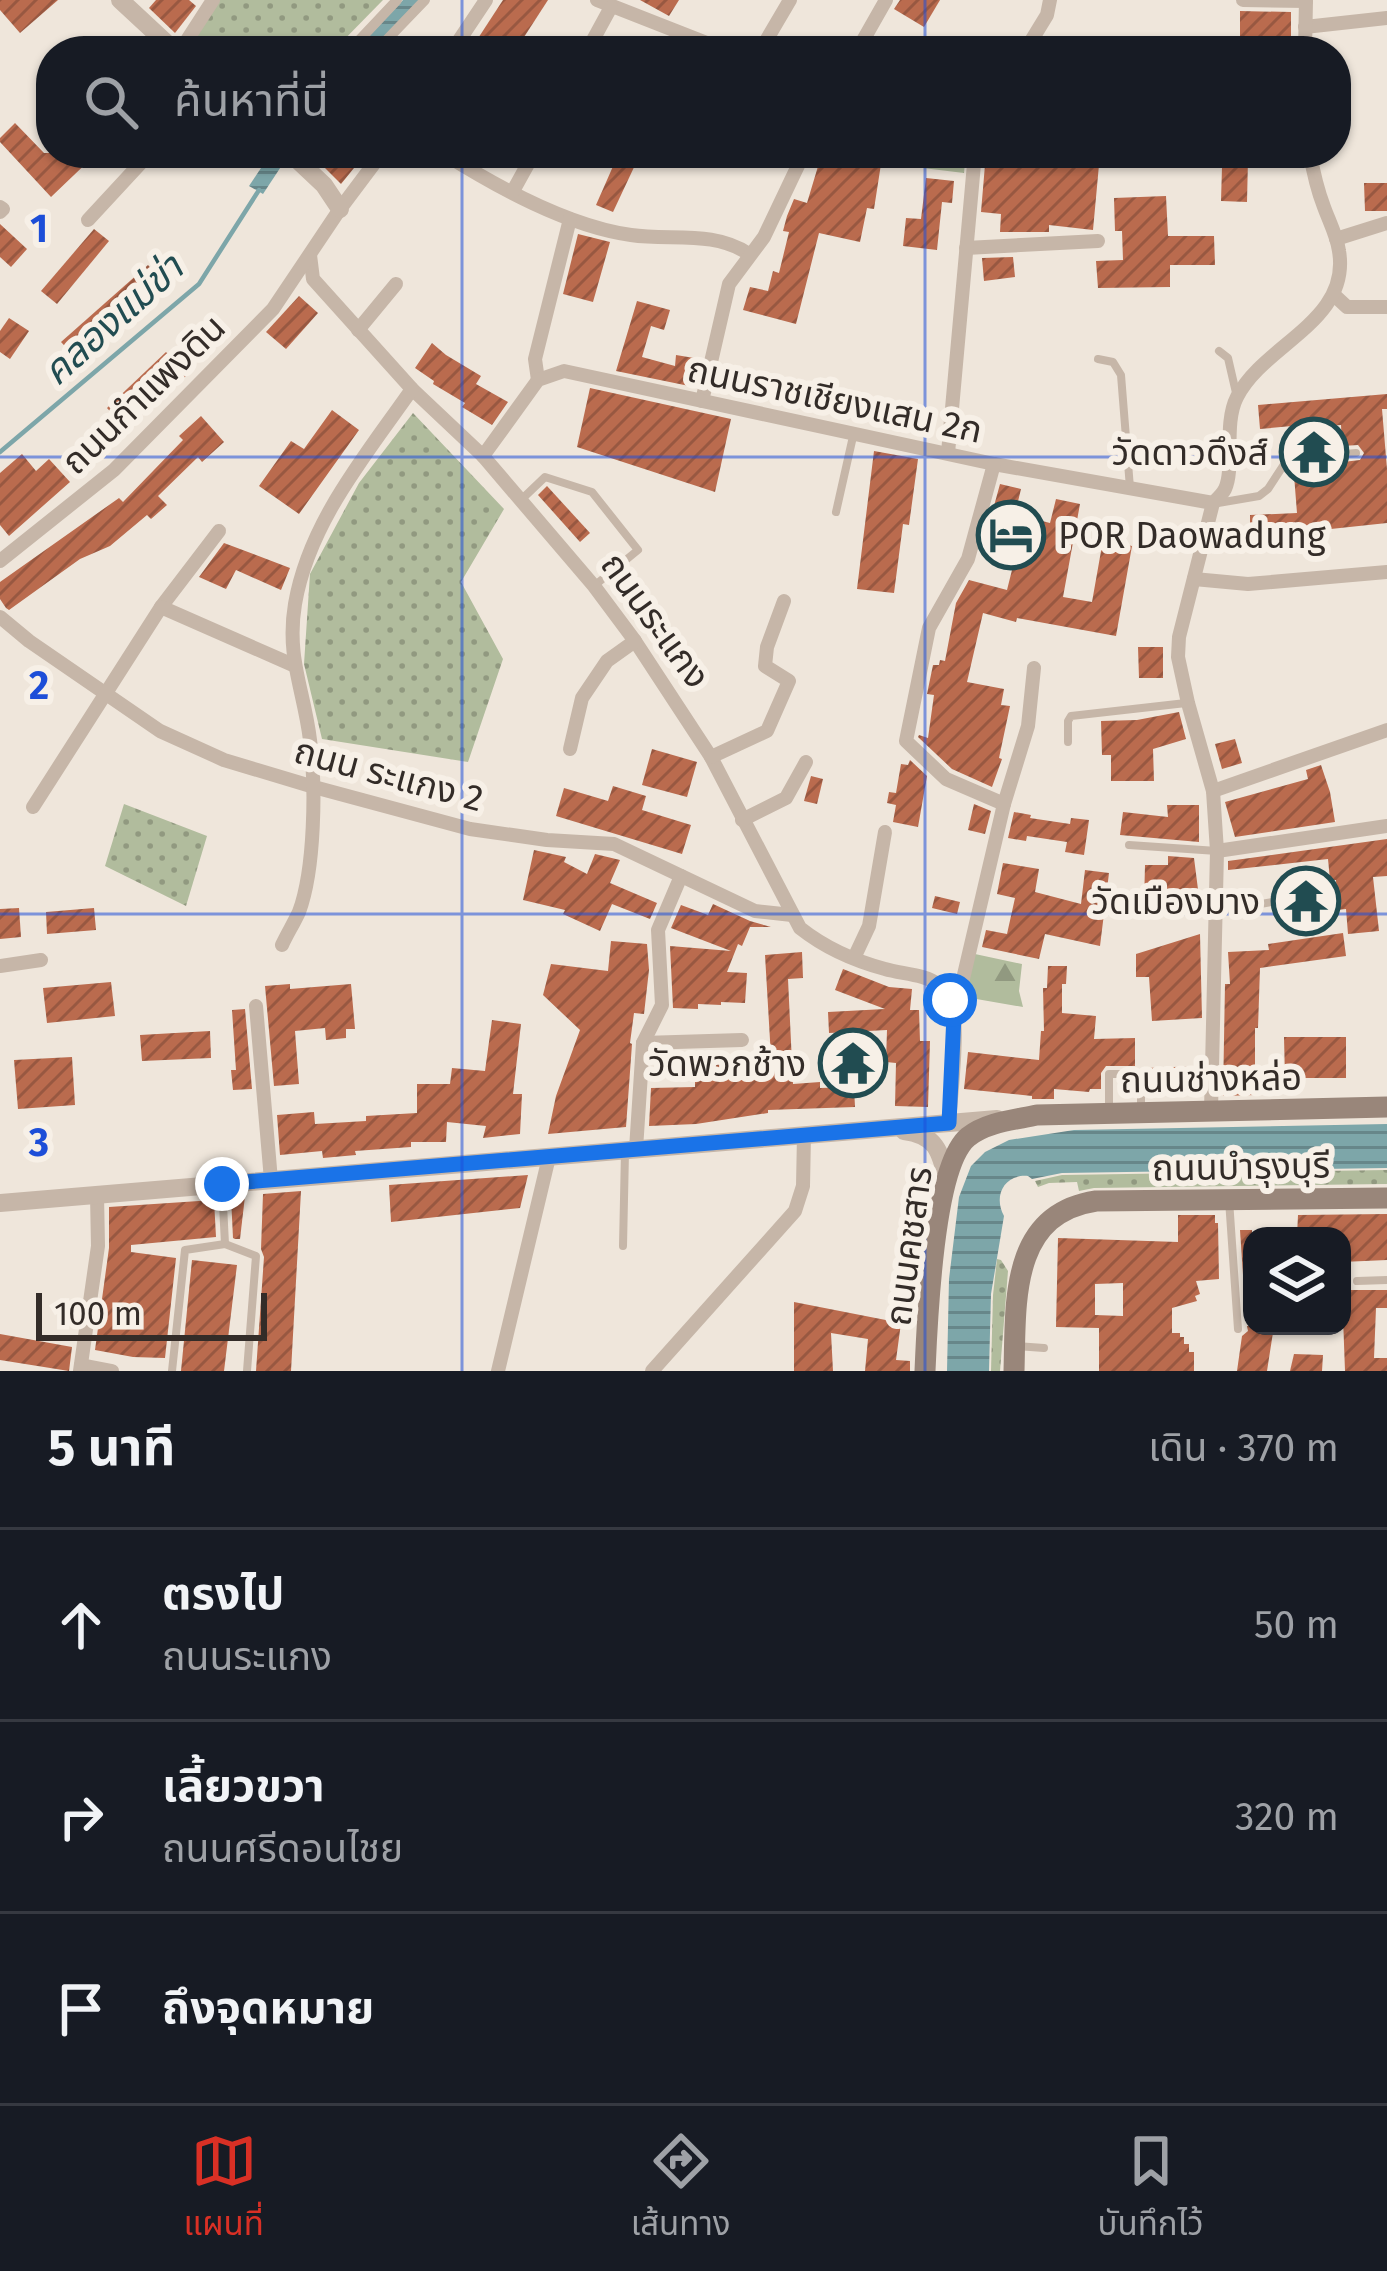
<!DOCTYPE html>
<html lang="th">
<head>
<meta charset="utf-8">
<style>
	:root { --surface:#171b24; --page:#242831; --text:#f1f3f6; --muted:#9ea1a6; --line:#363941; --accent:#d93025 }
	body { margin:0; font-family:"Fira Sans","Noto Sans Thai",sans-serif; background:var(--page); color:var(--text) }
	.controls { position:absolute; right:36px; bottom:36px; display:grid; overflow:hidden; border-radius:24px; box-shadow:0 3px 9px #0004 }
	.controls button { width:108px; height:108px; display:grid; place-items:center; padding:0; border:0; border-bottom:3px solid var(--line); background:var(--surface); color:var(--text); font:60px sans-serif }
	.scale { position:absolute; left:36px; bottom:30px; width:231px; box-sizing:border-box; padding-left:12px; border:6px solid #332c28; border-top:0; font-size:33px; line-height:42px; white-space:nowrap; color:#332c28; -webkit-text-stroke:9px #f7f0e7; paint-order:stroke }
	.stop { position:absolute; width:36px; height:36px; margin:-27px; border:9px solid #1a73e8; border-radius:50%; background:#fff }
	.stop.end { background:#1a73e8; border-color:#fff; box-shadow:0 3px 12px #0008 }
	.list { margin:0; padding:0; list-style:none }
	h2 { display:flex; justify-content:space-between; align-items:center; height:156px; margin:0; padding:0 48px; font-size:51px }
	h2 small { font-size:39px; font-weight:400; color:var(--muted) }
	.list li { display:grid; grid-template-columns:78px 1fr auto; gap:36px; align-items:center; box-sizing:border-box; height:192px; padding:0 48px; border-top:3px solid var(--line) }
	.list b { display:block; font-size:45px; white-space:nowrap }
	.list p { margin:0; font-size:39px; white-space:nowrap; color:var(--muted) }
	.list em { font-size:39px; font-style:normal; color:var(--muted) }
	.icon { flex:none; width:66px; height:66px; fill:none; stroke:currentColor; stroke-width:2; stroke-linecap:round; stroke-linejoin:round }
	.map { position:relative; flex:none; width:1387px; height:1371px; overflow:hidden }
	.search { position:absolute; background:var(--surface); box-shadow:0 3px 9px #0004; left:36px; right:36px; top:36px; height:132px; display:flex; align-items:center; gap:30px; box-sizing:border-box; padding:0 42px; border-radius:48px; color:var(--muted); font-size:45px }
	.sheet { height:732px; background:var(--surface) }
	nav { display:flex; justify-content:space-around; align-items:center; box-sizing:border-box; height:168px; border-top:3px solid var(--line); background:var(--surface); font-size:33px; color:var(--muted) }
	nav a { display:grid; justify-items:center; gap:6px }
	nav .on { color:var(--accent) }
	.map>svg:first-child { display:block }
	.grass { fill:url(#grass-dots) }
	.forest { fill:url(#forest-firs) }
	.water { fill:url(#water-rules) }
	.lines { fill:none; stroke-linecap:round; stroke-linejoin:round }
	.stream { stroke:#7da6a9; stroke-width:4.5 }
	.building { fill:url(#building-hatch); fill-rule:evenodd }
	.service { stroke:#c6b6a8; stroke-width:8 }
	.pedestrian { stroke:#c6b6a8; stroke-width:10 }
	.minor { stroke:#c6b6a8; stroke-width:14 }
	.tertiary { stroke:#c6b6a8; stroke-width:18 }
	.secondary { stroke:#99867a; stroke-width:21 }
	.route { stroke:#1a73e8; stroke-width:15 }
	.grid { fill:none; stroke:#1d4ed8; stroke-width:3; stroke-opacity:0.55 }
	.labels { text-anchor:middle; stroke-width:12; stroke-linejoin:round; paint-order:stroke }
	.street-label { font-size:36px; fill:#332c28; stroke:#f7f0e7 }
	.poi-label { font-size:36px; fill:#332c28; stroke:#f7f0e7; text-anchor:end }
	.water-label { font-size:39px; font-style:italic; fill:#214c51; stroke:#f7f0e7 }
	.grid-label { font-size:39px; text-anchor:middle; font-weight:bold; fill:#1d4ed8; stroke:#f7f0e7; stroke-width:12; stroke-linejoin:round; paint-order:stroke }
</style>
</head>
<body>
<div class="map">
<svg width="1387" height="1371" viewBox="0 0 1387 1371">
	<defs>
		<pattern id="grass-dots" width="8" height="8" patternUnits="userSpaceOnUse" patternTransform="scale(3)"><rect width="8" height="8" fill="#b1bc9d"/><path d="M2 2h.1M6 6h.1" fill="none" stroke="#919980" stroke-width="1.8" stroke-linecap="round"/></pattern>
		<pattern id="forest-firs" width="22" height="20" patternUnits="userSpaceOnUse" patternTransform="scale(3)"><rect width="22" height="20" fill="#b1bc9d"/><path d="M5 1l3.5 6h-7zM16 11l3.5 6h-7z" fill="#919980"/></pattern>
		<pattern id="water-rules" width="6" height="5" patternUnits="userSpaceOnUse" patternTransform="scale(3)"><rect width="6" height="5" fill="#7da6a9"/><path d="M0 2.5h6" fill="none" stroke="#67878a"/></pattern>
		<pattern id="building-hatch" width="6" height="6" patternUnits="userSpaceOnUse" patternTransform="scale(3)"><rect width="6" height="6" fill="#ba6b4e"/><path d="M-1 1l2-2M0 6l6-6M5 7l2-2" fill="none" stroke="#985841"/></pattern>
	</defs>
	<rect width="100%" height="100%" fill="#efe6db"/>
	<g class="grass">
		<path d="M219 0H383L333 51H203L192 42Z"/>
		<path d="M891 153H966L964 173 890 164Z"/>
		<path d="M413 413 504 509 461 582 503 659 468 762 322 739 304 664 310 574 359 483Z"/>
		<path d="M124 804 207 836 186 906 105 866Z"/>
		<path d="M1387 1170V1184L1094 1188 1079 1191 1077 1182 1049 1183 1038 1187 1035 1181 1062 1175Z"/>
		<path d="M997 1259 1001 1260 1008 1271 1000 1371H991L993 1295Z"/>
	</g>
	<path class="forest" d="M975 954 1022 964 1019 991 1023 1007 965 997Z"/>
	<g class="water">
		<path d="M403 0H422L374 51H355Z"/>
		<path d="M271 153H290L263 194 249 186Z"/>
		<path d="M1387 1124V1168L1062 1173 1032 1179 1028 1176C1004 1174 993 1196 1004 1216L991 1294 989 1371H947L949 1279 959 1197 971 1166 985 1152 1009 1140 1074 1130Z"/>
	</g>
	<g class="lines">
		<path class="stream" d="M0 452 199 284 259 190"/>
	</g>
	<g class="building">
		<path d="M0 0H58L20 33 0 10Z"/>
		<path d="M156 0H189L196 6 175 33 149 8Z"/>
		<path d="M503 0H548L515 51H481L473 46Z"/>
		<path d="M640 0H679L669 16Z"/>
		<path d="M900 0H940L924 27 894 9Z"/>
		<path d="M1240 11 1291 12V51H1240Z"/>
		<path d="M15 123 44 153H97L51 197 0 142V138Z"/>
		<path d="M310 153H337L354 168 341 184Z"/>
		<path d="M822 153H838L837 156 881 164 874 209 867 208 860 242 819 233 796 324 743 310 750 287 768 291 773 271 779 273 789 232 783 231 787 216 794 199 807 203Z"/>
		<path d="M986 153 1100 154 1093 230 1049 225V232H1000L1001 214 981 212Z"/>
		<path d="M618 155 636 163 613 212 596 205Z"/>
		<path d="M1239 159H1248L1247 202 1221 201 1222 167 1234 166Z"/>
		<path d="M926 178 954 181 952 203 942 202 937 250 903 246 906 218 921 219Z"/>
		<path d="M1364 183H1387V211H1365Z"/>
		<path d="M1166 196 1168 236H1214L1215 265H1170V287L1098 288 1096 261 1123 260 1122 231H1115L1114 198Z"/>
		<path d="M0 224 27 249 11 267 0 257Z"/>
		<path d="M94 229 109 241 57 304 41 291Z"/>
		<path d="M578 234 610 242 593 302 563 294Z"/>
		<path d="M1013 257 1015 277 984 281 982 258Z"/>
		<path d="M148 265 161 280 75 357 61 342Z"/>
		<path d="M299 296 318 313 286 349 266 332Z"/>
		<path d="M637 301 670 310 664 330 651 326 642 357 675 366 676 355 700 359 694 387 616 371Z"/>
		<path d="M9 318 29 331 10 359 0 352V331Z"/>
		<path d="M432 343 446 355 481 376 476 384 508 402 492 425 462 407 465 403 433 384 434 381 415 368Z"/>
		<path d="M166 352 187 375 126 429 107 408Z"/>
		<path d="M590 388 731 419 715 492 577 447Z"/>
		<path d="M1387 394V409H1382L1387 469V523L1312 531 1250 533V515L1297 513 1294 475 1343 470V462L1360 460 1364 453 1358 445 1342 446 1341 425 1313 427 1314 437 1293 439 1292 426 1260 429 1258 405Z"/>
		<path d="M332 410 359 430 299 514 259 486 291 441 304 449Z"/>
		<path d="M201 416 224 442 202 462 198 457 158 496 167 505 151 519 147 515 110 546 80 559 9 610 6 608 0 599V582L119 498 123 502 183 440 179 436Z"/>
		<path d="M874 451 918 459 909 525 903 524 894 593 857 589Z"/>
		<path d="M22 454 36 471 49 459 70 482 9 536 0 525V473Z"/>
		<path d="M1000 484 1021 489 1015 514 1050 523 1056 499 1080 504 1063 597 1092 602 1103 540 1132 546 1116 636 1017 618 1016 622 983 613 967 682 1004 689 1001 705 1010 706 999 758 1002 759 992 787 952 769 918 737 919 735 928 738 934 695 927 694 933 665H939L940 660 945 661 956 603 969 580 1007 590 1015 558 982 550Z"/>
		<path d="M547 486 590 533 580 542 538 495Z"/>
		<path d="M224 543 290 568 281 590 236 570 226 589 199 577Z"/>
		<path d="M1138 647H1163V678H1139Z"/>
		<path d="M1179 712 1186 739 1153 749 1154 781H1111V755H1102L1101 721 1137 720Z"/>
		<path d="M1235 739 1242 763 1222 769 1215 744Z"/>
		<path d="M652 749 697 762 687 797 642 785Z"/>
		<path d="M910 760 927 776 918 827 893 822 896 805 887 803 889 792 896 793 901 764 908 765Z"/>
		<path d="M1321 765 1330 792 1335 822 1235 837 1225 802 1308 779 1306 770Z"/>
		<path d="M811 776 823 779 817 804 804 801Z"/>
		<path d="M613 786 646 796 642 810 691 825 682 854 556 816 564 788 608 801Z"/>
		<path d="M974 804 991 811 985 834 968 830Z"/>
		<path d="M1167 805H1199V842L1120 835 1123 812 1168 817Z"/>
		<path d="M1014 812 1031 815 1030 818 1070 824 1071 818 1089 820 1084 855 1065 852 1067 842 1027 836 1026 841 1008 838Z"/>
		<path d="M1387 839V876L1373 877 1379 931 1348 934 1346 909 1337 910 1336 880H1330L1328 859 1228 870V861Z"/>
		<path d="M534 850 566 857 564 862 587 874 595 854 620 860 610 883 657 903 650 919 612 904 600 931 563 914 565 910 523 900Z"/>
		<path d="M1168 856 1194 858 1200 905 1171 909V904H1144L1145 865H1168Z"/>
		<path d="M1003 863 1039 869 1035 892 1081 904 1085 870 1109 873 1100 946 1045 934 1039 959 982 947 986 930 1007 934 1015 898 997 894Z"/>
		<path d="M935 896 960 902 957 914 932 908Z"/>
		<path d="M713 904 750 921 771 927H750L742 946 738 944 727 972 747 973 745 1003 721 1002V1005L698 1004V1009L673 1008 670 946 731 951 671 928 681 905 708 915Z"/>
		<path d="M19 908 21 937 0 939V909Z"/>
		<path d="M94 908 96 930 47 934 46 912Z"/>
		<path d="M1343 933 1346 956 1260 968 1258 1028H1255V1095L1223 1096 1225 984H1230L1228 952 1269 950 1268 944Z"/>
		<path d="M1200 934 1202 1018 1152 1021 1149 977H1136V954Z"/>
		<path d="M611 941 647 944 649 970 644 1014 634 1013 630 1043 632 1044 626 1127 548 1134 556 1096 580 1030 543 995 551 964 608 971Z"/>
		<path d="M802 952 803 978 788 979 793 1084 820 1082V1088L854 1087 855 1107 768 1110V1113L696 1124 649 1126 651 1088 695 1087V1065L771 1057 765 955Z"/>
		<path d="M1048 966H1067L1066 984H1062V1013L1096 1016 1094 1039 1135 1038V1066H1106L1101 1073V1089H1090L1089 1092 1054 1089V1099H1032V1096L964 1089 968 1052 1039 1060 1041 1031H1044L1043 988H1047Z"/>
		<path d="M843 969 889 987 912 989 910 1010H919L920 1041H930L928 1107 895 1106 896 1063 886 1062 887 1030 829 1033 828 1012 885 1009 835 990Z"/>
		<path d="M111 982 115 1016 47 1023 43 988Z"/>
		<path d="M290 984V989L351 984 355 1029H346V1038L326 1040 325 1028 295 1031 299 1084 274 1086 265 986Z"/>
		<path d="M245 1009 252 1089 233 1090 231 1070H236L232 1010Z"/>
		<path d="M492 1020 521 1024 513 1094H522L520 1134 483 1138 486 1126 447 1122 446 1142H411V1147L355 1151 356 1155 323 1158 322 1151 280 1155 277 1115 314 1112 315 1124 366 1121V1116L417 1113V1084H450L452 1068 485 1071Z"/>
		<path d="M210 1031 211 1058 142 1061 140 1035Z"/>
		<path d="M1284 1037H1346V1078H1285Z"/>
		<path d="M72 1057 75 1105 18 1109 14 1060Z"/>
		<path d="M1201 1066 1200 1092 1150 1093 1149 1073 1146 1068Z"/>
		<path d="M528 1175 520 1208 391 1222 389 1185Z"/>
		<path d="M301 1191 291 1371H256L264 1257 261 1249 263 1194Z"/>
		<path d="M245 1196 240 1239H235L233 1238 231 1197Z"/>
		<path d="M214 1200 216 1237 131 1245V1252L176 1258 165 1358 133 1357 95 1350 109 1248V1207Z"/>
		<path d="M1387 1214V1260L1342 1262V1236H1297L1298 1215Z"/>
		<path d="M1178 1215H1215V1223H1218L1219 1279 1196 1281 1200 1294 1195 1296 1197 1301 1172 1308V1333H1180V1337H1184V1344H1189V1352H1194V1371H1099V1328L1056 1327 1058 1238 1178 1242ZM1123 1283V1316L1095 1315V1284Z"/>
		<path d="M1240 1230H1252V1290H1244Z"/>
		<path d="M192 1260 237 1265 224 1371H181Z"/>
		<path d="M1342 1290H1387V1308H1376L1374 1358H1387V1371H1345Z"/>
		<path d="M794 1302 901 1323 896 1360 910 1361V1371H865L868 1339 831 1333 833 1371H794Z"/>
		<path d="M1247 1326H1274L1267 1371H1237L1242 1336 1248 1331Z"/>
		<path d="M0 1334 72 1347 69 1371 0 1360Z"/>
		<path d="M1294 1354 1323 1355 1322 1371H1290Z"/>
	</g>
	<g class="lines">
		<g class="service">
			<path d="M1219 351 1228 358 1237 397"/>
			<path d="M1098 359 1113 362 1121 375 1130 488"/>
			<path d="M522 499 545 477 592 492 638 550 594 586"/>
			<path d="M1218 503 1259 496 1268 489 1283 466 1300 458 1356 453"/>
			<path d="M836 512 854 432"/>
			<path d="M1068 742V721L1071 716 1186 703"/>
			<path d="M1129 845 1217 851"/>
			<path d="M1216 912 1317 894"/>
			<path d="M1109 1112V1074H1141V1109"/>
			<path d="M222 1185 225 1244"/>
			<path d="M1229 1200 1238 1329"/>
			<path d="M623 1246 625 1152"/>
			<path d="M1357 1281 1387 1280"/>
			<path d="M1016 1346 1044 1348"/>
			<path d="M172 1371 185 1250 225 1244 256 1256 247 1371"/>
		</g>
		<g class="pedestrian">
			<path d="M349 51 397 0"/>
			<path d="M376 51 425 0"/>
		</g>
		<g class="minor">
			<path d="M597 0 727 51"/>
			<path d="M1243 0 1306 1"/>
			<path d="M1305 27 1387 18"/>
			<path d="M180 51 213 0"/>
			<path d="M452 51 486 0"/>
			<path d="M587 51 611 7"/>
			<path d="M760 51 790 0"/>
			<path d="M857 51 886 0"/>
			<path d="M1025 51 1047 15 1050 0"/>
			<path d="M1305 51 1306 0"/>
			<path d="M443 153C497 187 567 226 631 235 671 241 713 230 749 254"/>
			<path d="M1201 153 1228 156"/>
			<path d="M513 191 534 153"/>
			<path d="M0 207 3 209 0 212"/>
			<path d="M88 220 150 153"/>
			<path d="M1336 239 1387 223"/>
			<path d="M966 248 1098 241"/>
			<path d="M310 255 313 279 412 389 483 456 594 586 635 641 711 757 800 928C824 947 855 961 885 969 902 974 925 974 939 985 947 991 951 1001 953 1010 958 1036 951 1094 949 1123"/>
			<path d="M1334 295 1347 307H1387"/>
			<path d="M358 330 396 284"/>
			<path d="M538 380 535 359 570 219"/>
			<path d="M702 401 729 284 764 237 804 153"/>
			<path d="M948 453 975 153"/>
			<path d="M483 456 538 380 564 371 994 464 1213 503"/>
			<path d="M994 464 968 559 929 628 906 741 946 779 1004 804"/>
			<path d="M0 561 114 470 273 309 340 209 382 153"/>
			<path d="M1194 579 1248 584 1387 572"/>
			<path d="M161 607 219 531"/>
			<path d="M0 617 29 641 160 731 224 760 314 787 470 829 547 840 614 844 755 911 792 915"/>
			<path d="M570 749 582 698 607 661 635 641"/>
			<path d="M711 757 767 731 789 681 765 666 767 647 784 601"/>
			<path d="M1213 791 1387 730"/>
			<path d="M33 807 161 607 293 665"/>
			<path d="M742 820 786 798 806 762"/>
			<path d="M1217 851 1387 826"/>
			<path d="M282 945C287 934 294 923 299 912 315 869 316 785 310 740 304 690 286 657 295 604 309 522 366 455 412 389"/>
			<path d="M854 958 869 926 885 832"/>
			<path d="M0 966 41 960"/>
			<path d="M256 1006 271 1180"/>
			<path d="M955 1013 1004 804 1028 726 1034 668"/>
			<path d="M643 1043 742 1040"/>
			<path d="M1211 1111 1217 851 1213 791 1188 703 1178 657 1179 637 1213 503C1217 499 1222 495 1225 489 1235 468 1223 424 1237 397 1264 344 1351 321 1339 251 1337 236 1329 221 1324 207 1317 189 1313 171 1310 153"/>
			<path d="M636 1149 643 1043 662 1005 658 930 681 876"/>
			<path d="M81 1365 112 1371"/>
			<path d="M80 1371 98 1246 97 1195"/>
			<path d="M498 1371 549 1157"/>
			<path d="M652 1371 795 1211 803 1186 804 1135"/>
		</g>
		<g class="tertiary">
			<path d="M120 0 175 51"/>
			<path d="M290 153 324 185 340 209"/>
			<path d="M904 1131C936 1135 940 1151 947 1179"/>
			<path d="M0 1203 997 1119"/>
		</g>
		<g class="secondary">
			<path d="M925 1371C927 1324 933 1166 968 1137 987 1122 1014 1120 1037 1115L1387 1107"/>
			<path d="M1014 1371C1016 1304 1009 1214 1096 1201L1387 1198"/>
		</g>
	</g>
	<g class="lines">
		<path class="route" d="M222 1184 949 1123 954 1015 950 1000"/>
	</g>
	<path class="grid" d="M462 0V51M925 0V51M462 153V1371M925 153V1371M0 457H1387M0 914H1387"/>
	<defs>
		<symbol id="temple-ring" viewBox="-11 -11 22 22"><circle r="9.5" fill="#f7f0e7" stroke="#214c51" stroke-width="1.5"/><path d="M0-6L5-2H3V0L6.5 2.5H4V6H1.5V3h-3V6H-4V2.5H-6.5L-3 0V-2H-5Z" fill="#214c51"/></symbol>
		<symbol id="hotel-ring" viewBox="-11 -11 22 22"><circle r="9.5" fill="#f7f0e7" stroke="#214c51" stroke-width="1.5"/><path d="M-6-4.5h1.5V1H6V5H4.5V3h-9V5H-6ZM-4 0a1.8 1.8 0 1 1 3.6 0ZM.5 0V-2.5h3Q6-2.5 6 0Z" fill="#214c51"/></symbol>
	</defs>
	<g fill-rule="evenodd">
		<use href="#temple-ring" x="1276" y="414" width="76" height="76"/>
		<use href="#hotel-ring" x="973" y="497" width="76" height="76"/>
		<use href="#temple-ring" x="1268" y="863" width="76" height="76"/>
		<use href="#temple-ring" x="815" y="1025" width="76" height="76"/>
	</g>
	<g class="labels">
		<g class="street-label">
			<text transform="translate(143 394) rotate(-44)" y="13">ถนนกำแพงดิน</text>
			<text transform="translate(835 399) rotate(12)" y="13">ถนนราชเชียงแสน 2ก</text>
			<text transform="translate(656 620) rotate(54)" y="13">ถนนระแกง</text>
			<text transform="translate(389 774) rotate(15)" y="13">ถนน ระแกง 2</text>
			<text transform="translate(1211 1078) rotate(-1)" y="13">ถนนช่างหล่อ</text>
			<text transform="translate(1241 1166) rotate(-1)" y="13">ถนนบำรุงบุรี</text>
			<text transform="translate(908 1246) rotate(-82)" y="13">ถนนคชสาร</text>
		</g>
		<g class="poi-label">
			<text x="1268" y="465">วัดดาวดึงส์</text>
			<text x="1058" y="548" text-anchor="start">POR Daowadung</text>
			<text x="1260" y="914">วัดเมืองมาง</text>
			<text x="806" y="1076">วัดพวกช้าง</text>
		</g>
		<g class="water-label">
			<text transform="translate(112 319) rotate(-42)" y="14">คลองแม่ข่า</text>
		</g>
	</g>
	<g class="grid-label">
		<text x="39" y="242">1</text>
		<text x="39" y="699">2</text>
		<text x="39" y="1156">3</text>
	</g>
</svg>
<div class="controls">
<button><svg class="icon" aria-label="layers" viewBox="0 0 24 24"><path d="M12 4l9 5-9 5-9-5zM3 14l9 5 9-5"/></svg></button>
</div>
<div class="scale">100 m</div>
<div class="stop" style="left:950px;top:1000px"></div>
<div class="stop end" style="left:222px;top:1184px"></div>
<div class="search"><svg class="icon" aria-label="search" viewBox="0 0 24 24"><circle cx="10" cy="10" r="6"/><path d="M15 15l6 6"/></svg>ค้นหาที่นี่</div>
</div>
<section class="sheet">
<h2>5 นาที<small>เดิน · 370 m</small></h2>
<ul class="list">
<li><svg class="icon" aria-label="ahead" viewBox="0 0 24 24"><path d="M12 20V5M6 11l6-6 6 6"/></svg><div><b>ตรงไป</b><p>ถนนระแกง</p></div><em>50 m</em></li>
<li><svg class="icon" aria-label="right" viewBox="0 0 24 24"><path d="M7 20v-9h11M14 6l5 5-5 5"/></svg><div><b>เลี้ยวขวา</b><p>ถนนศรีดอนไชย</p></div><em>320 m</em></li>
<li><svg class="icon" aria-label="arrive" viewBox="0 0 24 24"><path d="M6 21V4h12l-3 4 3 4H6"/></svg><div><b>ถึงจุดหมาย</b></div></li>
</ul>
</section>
<nav>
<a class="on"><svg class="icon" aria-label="map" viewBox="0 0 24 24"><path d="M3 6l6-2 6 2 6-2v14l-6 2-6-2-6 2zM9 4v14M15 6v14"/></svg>แผนที่</a>
<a><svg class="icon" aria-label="directions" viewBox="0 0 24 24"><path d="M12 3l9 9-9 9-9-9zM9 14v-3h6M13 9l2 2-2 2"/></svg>เส้นทาง</a>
<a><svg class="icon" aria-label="saved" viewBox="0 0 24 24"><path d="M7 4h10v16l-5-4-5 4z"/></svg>บันทึกไว้</a>
</nav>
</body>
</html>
